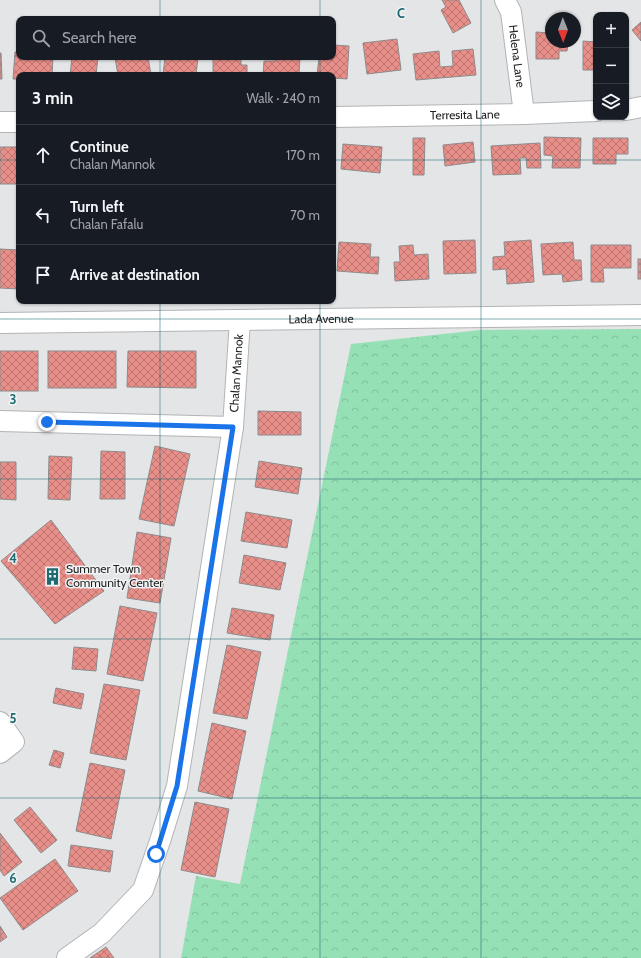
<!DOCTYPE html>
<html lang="en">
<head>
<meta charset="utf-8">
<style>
	:root { --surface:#171b24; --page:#20242c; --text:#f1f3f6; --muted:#9ea1a6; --line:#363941 }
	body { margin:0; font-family:Cabin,sans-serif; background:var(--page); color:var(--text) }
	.controls { position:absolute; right:12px; top:12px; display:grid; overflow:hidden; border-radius:8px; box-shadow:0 1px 3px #0004 }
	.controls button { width:36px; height:36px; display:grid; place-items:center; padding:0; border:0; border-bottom:1px solid var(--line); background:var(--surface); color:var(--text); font:20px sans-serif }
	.compass { position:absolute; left:545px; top:12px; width:36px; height:36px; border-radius:50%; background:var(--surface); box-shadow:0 1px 3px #0004; rotate:179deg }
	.stop { position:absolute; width:12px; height:12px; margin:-9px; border:3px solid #1a73e8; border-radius:50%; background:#fff }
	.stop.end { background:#1a73e8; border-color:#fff; box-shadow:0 1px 4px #0008 }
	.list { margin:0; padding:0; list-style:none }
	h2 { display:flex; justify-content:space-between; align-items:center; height:52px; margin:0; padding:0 16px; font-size:17px }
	h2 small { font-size:13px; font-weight:400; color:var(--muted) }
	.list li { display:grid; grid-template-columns:26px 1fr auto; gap:12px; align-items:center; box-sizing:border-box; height:60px; padding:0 16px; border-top:1px solid var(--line) }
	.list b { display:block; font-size:15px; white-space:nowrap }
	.list p { margin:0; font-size:13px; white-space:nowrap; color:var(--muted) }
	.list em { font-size:13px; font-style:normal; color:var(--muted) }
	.icon { flex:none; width:22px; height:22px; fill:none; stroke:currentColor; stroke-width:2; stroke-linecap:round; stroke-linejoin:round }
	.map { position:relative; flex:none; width:641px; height:958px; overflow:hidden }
	.search { position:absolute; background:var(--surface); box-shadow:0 1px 3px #0004; left:16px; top:16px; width:320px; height:44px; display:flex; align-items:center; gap:10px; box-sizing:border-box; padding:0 14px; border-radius:8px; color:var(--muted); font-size:15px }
	.panel { position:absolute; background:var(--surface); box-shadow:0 1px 3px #0004; left:16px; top:72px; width:320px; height:232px; border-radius:8px }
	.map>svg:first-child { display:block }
	.forest { fill:url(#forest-crowns) }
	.building { fill:url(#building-cross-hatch); stroke:#8d8b8b }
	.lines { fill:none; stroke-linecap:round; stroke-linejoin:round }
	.minor-casing { stroke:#b3b4b6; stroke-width:22 }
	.minor { stroke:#fff; stroke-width:20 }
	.route { stroke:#1a73e8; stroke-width:5 }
	.grid { fill:none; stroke:#1f6a71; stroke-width:1; stroke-opacity:0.55 }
	.labels { text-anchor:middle; stroke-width:3; stroke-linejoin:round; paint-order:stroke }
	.street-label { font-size:12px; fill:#1f2020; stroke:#f1f2f4 }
	.poi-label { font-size:12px; fill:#1f2020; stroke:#f1f2f4; text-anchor:start }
	.grid-label { font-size:13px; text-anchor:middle; font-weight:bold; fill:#1f6a71; stroke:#f1f2f4; stroke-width:3; stroke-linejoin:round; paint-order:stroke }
</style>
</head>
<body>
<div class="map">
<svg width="641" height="958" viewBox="0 0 641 958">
	<defs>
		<pattern id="forest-crowns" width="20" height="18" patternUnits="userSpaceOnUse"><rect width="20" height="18" fill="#96e0b6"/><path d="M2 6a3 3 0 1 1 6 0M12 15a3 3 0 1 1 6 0" fill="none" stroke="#81c09c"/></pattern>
		<pattern id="building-cross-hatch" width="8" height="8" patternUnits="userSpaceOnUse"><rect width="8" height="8" fill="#e98f8a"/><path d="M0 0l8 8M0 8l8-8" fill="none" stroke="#bc7470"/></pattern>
	</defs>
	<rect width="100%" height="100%" fill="#e4e5e6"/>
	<path class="forest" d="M641 329V958H181L196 876 240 884 351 344 480 330Z"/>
	<g class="building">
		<path d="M442 0H459L471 23 453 33 441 10 446 7Z"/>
		<path d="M551 21V42H568L567 51H559V59H536V32L551 33Z"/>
		<path d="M641 22V41L632 30Z"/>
		<path d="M397 39 401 70 367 74 363 43Z"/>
		<path d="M583 41 596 42V70H583Z"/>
		<path d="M333 45 349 46 347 79 333 78V75H317L319 57H333Z"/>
		<path d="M473 49 476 75 416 80 413 54 439 51 440 67 453 66 452 51Z"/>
		<path d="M15 52H19V57H53L52 75H19V79H13Z"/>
		<path d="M0 53H1L2 79H0Z"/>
		<path d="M72 57H98L96 75H70Z"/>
		<path d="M124 57H148L151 75H118L115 58Z"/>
		<path d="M165 57H198L196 75H163Z"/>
		<path d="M213 57H241V65H247V75H213Z"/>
		<path d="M276 57H300L299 75H263L264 61H275Z"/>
		<path d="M544 137 581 138 580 168H552L553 156 544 155Z"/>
		<path d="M413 138H425L424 175H413Z"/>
		<path d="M593 138H628V154H616V164H593Z"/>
		<path d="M473 142 475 162 445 166 443 145Z"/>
		<path d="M540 143 541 168H527L526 158H520L521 174 493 175 491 146Z"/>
		<path d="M343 144 382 147 380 173 341 169Z"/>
		<rect x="0" y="147" width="19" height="37"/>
		<path d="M475 240 476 273 444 274 443 241Z"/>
		<path d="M531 240 534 282 507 284 506 269 493 270V257L505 256 504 242Z"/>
		<path d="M339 242 371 244 370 257H379L378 274 337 271Z"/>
		<path d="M573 242 574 260H581L582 280 563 282 562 274 543 275 541 244Z"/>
		<path d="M413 245 414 255 428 254 429 279 395 281 394 262H400L399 246Z"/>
		<path d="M591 245H631V268H603L604 282H591Z"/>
		<path d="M0 249 19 250V289L0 288Z"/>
		<rect x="638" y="259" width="3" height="20"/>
		<rect x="0" y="351" width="38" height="40"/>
		<rect x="48" y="351" width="68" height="37"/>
		<path d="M128 351H196V388L127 387Z"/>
		<path d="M258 411 301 412V435H258Z"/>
		<path d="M155 446 190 454 174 526 139 519Z"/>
		<path d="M101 451 125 452V499H100Z"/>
		<path d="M49 456 72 457 70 500 48 499Z"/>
		<path d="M259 461 302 468 298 494 255 487Z"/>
		<path d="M0 462H16V500L0 499Z"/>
		<path d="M246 512 292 520 287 548 241 541Z"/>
		<path d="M51 520 104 591 55 624 1 561Z"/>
		<path d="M137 532 171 538 160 603 127 598Z"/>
		<path d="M244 555 286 563 280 590 239 583Z"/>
		<path d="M120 606 157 613 143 681 107 674Z"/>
		<path d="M232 608 274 615 270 640 227 633Z"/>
		<path d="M227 645 261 652 247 719 213 713Z"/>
		<path d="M74 647 98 649 96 671 72 669Z"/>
		<path d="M104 684 140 690 126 760 90 753Z"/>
		<path d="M56 688 84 694 81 709 53 703Z"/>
		<path d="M212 723 246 731 232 799 198 791Z"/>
		<path d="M54 750 64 753 60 768 49 765Z"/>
		<path d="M90 763 125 770 111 839 76 831Z"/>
		<path d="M195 802 229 809 215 877 181 870Z"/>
		<path d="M30 807 57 840 41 853 14 820Z"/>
		<path d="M0 833 22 862 4 876 0 870Z"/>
		<path d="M71 845 113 851 110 872 68 866Z"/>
		<path d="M55 859 78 891 23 930 0 898Z"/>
		<path d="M0 926 7 937 0 942Z"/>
		<path d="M106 947 114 958H90Z"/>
	</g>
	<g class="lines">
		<defs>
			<g id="minor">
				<path id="s1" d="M505 0 511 12 524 114"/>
				<path d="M626 110 641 107"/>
				<path id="s2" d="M333 117 524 114 596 111"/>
				<path d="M0 122H19"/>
				<path id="s3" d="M0 323 641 315"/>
				<path d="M0 421 233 427"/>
				<path d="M0 722 14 742 0 753"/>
				<path id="s4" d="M67 958 102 933 143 890 160 841 177 786 233 427 240 320"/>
			</g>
		</defs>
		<use href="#minor" class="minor-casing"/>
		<use href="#minor" class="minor"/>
	</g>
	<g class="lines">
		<path class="route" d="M47 422 233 427 177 786 156 854"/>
	</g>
	<path class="grid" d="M160 0V19M320 0V19M481 0V958M160 57V75M320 57V75M0 160H19M333 160H641M160 301V958M320 301V958M0 319H641M0 479H641M0 639H641M0 798H641"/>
	<defs>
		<symbol id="building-bare" viewBox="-9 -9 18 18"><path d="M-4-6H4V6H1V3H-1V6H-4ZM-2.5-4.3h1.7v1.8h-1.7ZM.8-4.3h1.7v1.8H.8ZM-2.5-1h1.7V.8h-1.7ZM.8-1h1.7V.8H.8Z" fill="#1f6a71" stroke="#f1f2f4" stroke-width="2.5" paint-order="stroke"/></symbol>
	</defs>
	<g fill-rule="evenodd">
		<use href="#building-bare" x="40" y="564" width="25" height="25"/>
	</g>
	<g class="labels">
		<g class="street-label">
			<text dy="4" stroke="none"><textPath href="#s1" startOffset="58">Helena Lane</textPath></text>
			<text dy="4" stroke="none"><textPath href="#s2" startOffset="132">Terresita Lane</textPath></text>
			<text dy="4" stroke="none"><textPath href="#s3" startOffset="321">Lada Avenue</textPath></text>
			<text dy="4" stroke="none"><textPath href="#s4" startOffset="629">Chalan Mannok</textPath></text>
		</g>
		<g class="poi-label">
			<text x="66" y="573">Summer Town<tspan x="66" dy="14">Community Center</tspan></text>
		</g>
	</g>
	<g class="grid-label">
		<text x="401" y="18">C</text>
		<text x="13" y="404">3</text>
		<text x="13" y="563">4</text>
		<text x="13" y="723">5</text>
		<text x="13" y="883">6</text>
	</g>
</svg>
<div class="controls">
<button>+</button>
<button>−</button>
<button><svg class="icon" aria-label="layers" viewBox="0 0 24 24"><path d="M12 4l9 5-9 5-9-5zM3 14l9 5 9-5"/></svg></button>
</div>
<svg class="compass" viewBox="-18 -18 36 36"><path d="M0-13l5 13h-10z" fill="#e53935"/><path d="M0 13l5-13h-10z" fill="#9ea1a6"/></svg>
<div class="stop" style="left:156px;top:854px"></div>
<div class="stop end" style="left:47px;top:422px"></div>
<div class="search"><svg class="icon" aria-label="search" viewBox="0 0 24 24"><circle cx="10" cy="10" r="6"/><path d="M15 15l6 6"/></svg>Search here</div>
<section class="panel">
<h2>3 min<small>Walk · 240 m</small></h2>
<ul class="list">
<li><svg class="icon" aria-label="ahead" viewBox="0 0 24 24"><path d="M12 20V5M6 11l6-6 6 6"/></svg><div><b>Continue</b><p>Chalan Mannok</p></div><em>170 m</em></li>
<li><svg class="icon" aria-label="left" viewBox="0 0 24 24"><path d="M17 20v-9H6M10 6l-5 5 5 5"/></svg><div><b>Turn left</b><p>Chalan Fafalu</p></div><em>70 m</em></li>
<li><svg class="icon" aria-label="arrive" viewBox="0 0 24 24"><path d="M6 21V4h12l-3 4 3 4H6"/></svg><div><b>Arrive at destination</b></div></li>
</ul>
</section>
</div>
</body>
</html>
